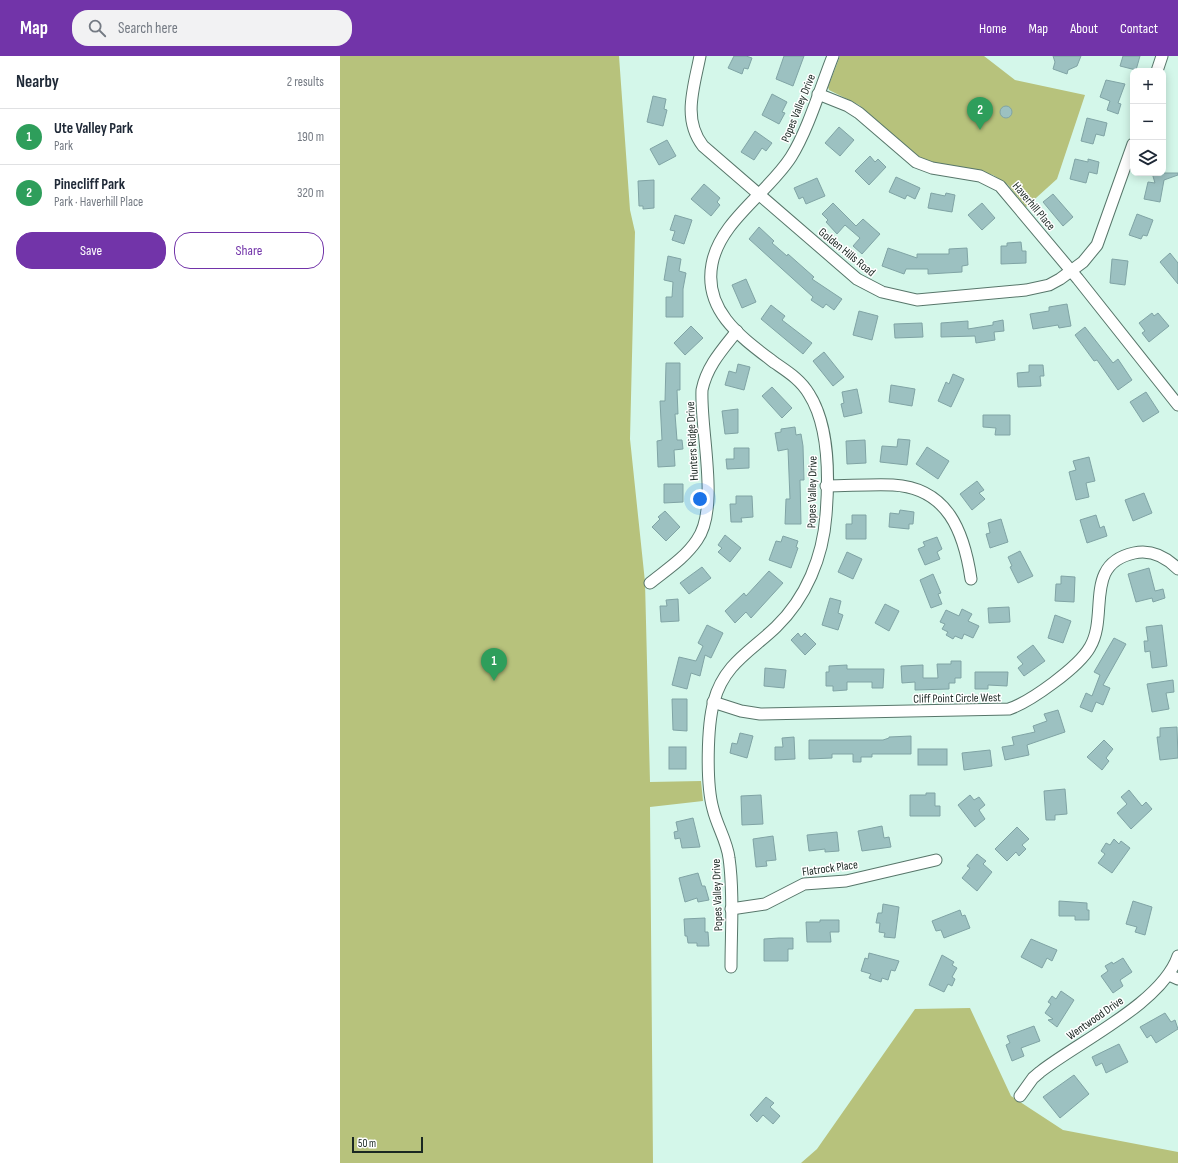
<!DOCTYPE html>
<html lang="en">
<head>
<meta charset="utf-8">
<style>
	:root { --surface:#fff; --page:#f2f2f3; --text:#1f2937; --muted:#747a83; --line:#e0e1e3; --accent:#7234a9 }
	body { margin:0; font-family:"Sofia Sans Condensed",sans-serif; background:var(--page); color:var(--text) }
	.controls { position:absolute; right:12px; top:12px; display:grid; overflow:hidden; border-radius:8px; box-shadow:0 2px 10px #0003 }
	.controls button { width:36px; height:36px; display:grid; place-items:center; padding:0; border:0; border-bottom:1px solid var(--line); background:var(--surface); color:var(--text); font:20px sans-serif }
	.scale { position:absolute; left:12px; bottom:10px; width:71px; box-sizing:border-box; padding-left:4px; border:2px solid #1a2722; border-top:0; font-size:11px; line-height:14px; white-space:nowrap; color:#1a2722; -webkit-text-stroke:3px #fff; paint-order:stroke }
	.you { position:absolute; left:360px; top:443px; width:14px; height:14px; margin:-10px; border:3px solid #fff; border-radius:50%; background:#1a73e8; box-shadow:0 0 0 6px #1a73e833 }
	.badge { display:grid; place-items:center; width:26px; height:26px; border-radius:50%; background:var(--accent); color:#fff; font-size:13px; font-weight:700 }
	.pin { position:absolute; translate:-50% -33px; filter:drop-shadow(0 1px 2px #0008) }
	.pin::after { content:''; position:absolute; top:21px; width:14px; height:12px; background:inherit; clip-path:polygon(0 0,100% 0,50% 100%) }
	.list { margin:0; padding:0; list-style:none }
	h2 { display:flex; justify-content:space-between; align-items:center; height:52px; margin:0; padding:0 16px; font-size:17px }
	h2 small { font-size:13px; font-weight:400; color:var(--muted) }
	.list li { display:grid; grid-template-columns:26px 1fr auto; gap:12px; align-items:center; box-sizing:border-box; height:56px; padding:0 16px; border-top:1px solid var(--line) }
	.list b { display:block; font-size:15px; white-space:nowrap }
	.list p { margin:0; font-size:13px; white-space:nowrap; color:var(--muted) }
	.list em { font-size:13px; font-style:normal; color:var(--muted) }
	.actions { display:flex; gap:8px; padding:12px 16px }
	.actions a { flex:1; padding:9px 0; border:1px solid var(--accent); border-radius:16px; text-align:center; font-size:14px; color:var(--accent) }
	.actions .main { background:var(--accent); color:#fff }
	.icon { flex:none; width:22px; height:22px; fill:none; stroke:currentColor; stroke-width:2; stroke-linecap:round; stroke-linejoin:round }
	.map { position:relative; flex:none; width:838px; height:1107px; overflow:hidden }
	header { display:flex; align-items:center; gap:24px; box-sizing:border-box; height:56px; padding:0 20px; background:var(--accent); color:#fff }
	header strong { font-size:19px }
	nav { display:flex; gap:22px; margin-inline-start:auto; font-size:14px }
	.search { width:280px; height:36px; background:var(--page); display:flex; align-items:center; gap:10px; box-sizing:border-box; padding:0 14px; border-radius:16px; color:var(--muted); font-size:15px }
	main { display:flex }
	aside { flex:1; background:var(--surface) }
	.map>svg:first-child { display:block }
	.green { fill:#b7c27c }
	.building { fill:#9cc1c1; stroke:#80a4a5 }
	.lines { fill:none; stroke-linecap:round; stroke-linejoin:round }
	.minor-casing { stroke:#57766a; stroke-width:13 }
	.minor { stroke:#fff; stroke-width:11 }
	.labels { text-anchor:middle; stroke-width:3; stroke-linejoin:round; paint-order:stroke }
	.street-label { font-size:12px; fill:#1a2722; stroke:#fff }
</style>
</head>
<body>
<header>
<strong>Map</strong>
<div class="search"><svg class="icon" aria-label="search" viewBox="0 0 24 24"><circle cx="10" cy="10" r="6"/><path d="M15 15l6 6"/></svg>Search here</div>
<nav><a>Home</a><a>Map</a><a>About</a><a>Contact</a></nav>
</header>
<main>
<aside>
<h2>Nearby<small>2 results</small></h2>
<ul class="list">
<li><span class="badge" style="background:#2e9e5b">1</span><div><b>Ute Valley Park</b><p>Park</p></div><em>190 m</em></li>
<li><span class="badge" style="background:#2e9e5b">2</span><div><b>Pinecliff Park</b><p>Park · Haverhill Place</p></div><em>320 m</em></li>
</ul>
<div class="actions"><a class="main">Save</a><a>Share</a></div>
</aside>
<div class="map">
<svg width="838" height="1107" viewBox="0 0 838 1107">
	<rect width="100%" height="100%" fill="#d4f7ea"/>
	<g class="green">
		<path d="M0 0H279L290 154 295 176 290 383 305 526 310 726 361 725 363 745 310 751 313 1107H0Z"/>
		<path d="M500 0H644L675 24 745 39 717 123 686 151 668 129 653 119 590 106 580 102 519 49 489 34 488 31Z"/>
		<path d="M630 952 671 1040 723 1074 838 1096V1107H461L477 1093 575 953Z"/>
	</g>
	<g class="building">
		<path d="M394 0H406L412 2 408 13 404 12 402 18 388 12Z"/>
		<path d="M444 0H464L453 30 436 23Z"/>
		<path d="M713 0H741L737 10 728 14 727 18 713 13 715 6Z"/>
		<path d="M783 0H800L796 14 780 10Z"/>
		<path d="M766 24 785 28 778 47 781 48 778 58 767 54 770 45 760 41Z"/>
		<path d="M432 38 447 46 442 56 445 57 439 68 422 59Z"/>
		<path d="M313 40 326 43 324 53 327 54 323 70 307 66Z"/>
		<circle cx="666" cy="56" r="6"/>
		<path d="M747 62 767 67 764 80 756 78 753 88 741 85Z"/>
		<path d="M499 71 514 84 500 100 485 87Z"/>
		<path d="M415 75 432 87 426 95 422 92 414 104 401 96Z"/>
		<path d="M327 84 336 100 319 109 310 93Z"/>
		<path d="M530 100 535 106 538 103 546 111 529 129 515 115Z"/>
		<path d="M735 103 748 106V103L759 106 757 118 749 116 746 127 730 123Z"/>
		<path d="M812 117H838V119L824 124 820 146 804 143 808 126 815 127Z"/>
		<path d="M556 121 580 132 575 143 567 139 565 143 549 136Z"/>
		<path d="M477 122 485 140 466 148 463 141 459 143 454 132Z"/>
		<path d="M314 124V152L303 153V150H299L298 125Z"/>
		<path d="M364 128 380 142 377 146 380 149 371 160 351 143Z"/>
		<path d="M591 137 605 140 606 137 615 139 612 156 588 152Z"/>
		<path d="M713 138 733 161 723 170 703 146Z"/>
		<path d="M493 147 516 170 523 163 540 178 522 198 513 190 520 182 505 169 497 178 486 166 488 164 482 158Z"/>
		<path d="M642 147 655 162 642 174 628 159Z"/>
		<path d="M797 158 813 164 807 180 803 179 801 183 789 179Z"/>
		<path d="M335 159 352 164 344 188 332 184 335 175 330 174Z"/>
		<path d="M419 171 434 185 432 187 447 200 448 198 474 221 472 223 502 243 494 254 486 248 483 252 471 244 473 241 409 183Z"/>
		<path d="M681 186 682 195H686V207L661 208V190H667V187Z"/>
		<path d="M548 192 577 202V198H609V193L627 192 628 209 622 210V216L588 218V213H566L564 218 542 210Z"/>
		<path d="M830 197 838 207V228L820 206Z"/>
		<path d="M328 200 341 203 339 215 346 217 343 233V261H326V241H332L333 226 324 224Z"/>
		<path d="M772 203 788 205 785 229 770 227Z"/>
		<path d="M406 223 416 246 402 252 392 229Z"/>
		<path d="M727 248 731 270 719 272 718 269 693 273 690 258 709 255V251Z"/>
		<path d="M431 249 445 260 442 264 472 287 463 298 421 263Z"/>
		<path d="M519 255 538 260 532 284 513 279Z"/>
		<path d="M812 257 814 260 818 257 829 270 809 286 802 277 805 275 799 267Z"/>
		<path d="M663 264 664 275 654 276 655 284 636 287 635 280 601 281V267L628 265V273L653 269V266Z"/>
		<path d="M582 267 583 281 555 282 554 268Z"/>
		<path d="M351 270 363 282 345 299 334 287Z"/>
		<path d="M745 271 773 307 778 303 792 324 778 334 757 304 754 305 735 279Z"/>
		<path d="M484 296 504 321 493 330 473 305Z"/>
		<path d="M326 307H340V334H337L338 358H335L337 384H342L343 393 334 394 335 410 318 411 317 385 322 384 320 345H325Z"/>
		<path d="M398 308 410 311 404 334 385 329 389 315 396 317Z"/>
		<path d="M689 309H703L704 320H700L701 330 678 331 677 317 689 316Z"/>
		<path d="M613 318 624 323 611 351 598 345 606 326 609 328Z"/>
		<path d="M551 329 575 333 572 350 549 346Z"/>
		<path d="M432 331 452 352 442 362 422 340Z"/>
		<path d="M517 333 522 357 504 361 501 348 504 347 502 336Z"/>
		<path d="M806 336 819 356 803 366 790 346Z"/>
		<path d="M398 353V377L385 378 382 355Z"/>
		<path d="M643 359H670V379H655L656 372 643 371Z"/>
		<path d="M455 371 456 379 461 378 463 390 464 424H460L461 468H445L446 443H450L448 393 438 395 435 377 441 376V373Z"/>
		<path d="M558 383 570 384 567 409 540 406 542 390 557 391Z"/>
		<path d="M525 384 526 407 507 408 506 385Z"/>
		<path d="M587 391 609 405 598 423 576 408Z"/>
		<path d="M394 392H409V412L387 413 386 403H394Z"/>
		<path d="M749 401 755 425 746 427 749 441 736 444 729 416 736 414 733 405Z"/>
		<path d="M637 425 644 434 639 437 645 443 632 454 620 438Z"/>
		<path d="M324 428H343V446L324 447Z"/>
		<path d="M804 437 812 457 793 465 785 444Z"/>
		<path d="M396 440H412L413 461 401 462 402 466H391L390 448H396Z"/>
		<path d="M560 454 574 456 573 468H569V473L549 471 550 457 559 458Z"/>
		<path d="M325 455 340 471 326 485 312 471 320 463 318 461Z"/>
		<path d="M512 459H526V483H506V468H512Z"/>
		<path d="M756 459 760 472 764 470 767 480 747 487 740 464Z"/>
		<path d="M661 463 668 486 650 492 646 478 650 477 648 467Z"/>
		<path d="M385 479 401 492 390 506 378 496 382 492 378 489Z"/>
		<path d="M443 480 458 485 456 491 458 492 451 512 429 504 436 485 441 486Z"/>
		<path d="M597 481 602 493 597 496 600 503 585 509 578 493 585 490 583 486Z"/>
		<path d="M680 495 693 520 678 527 670 511 672 510 668 501Z"/>
		<path d="M507 496 522 503 513 523 498 516Z"/>
		<path d="M362 511 371 522 349 538 340 527Z"/>
		<path d="M809 512 815 535 823 533 825 542 813 546 812 542 796 546 788 518Z"/>
		<path d="M429 515 443 527 411 562 406 556 395 567 385 555 404 537 406 540Z"/>
		<path d="M593 518 601 537 598 538 602 548 591 552 580 524Z"/>
		<path d="M721 520 735 521 734 546 715 545 716 528H721Z"/>
		<path d="M490 542 501 545 498 557 503 559 498 574 482 569Z"/>
		<path d="M338 543 339 565 321 566 320 550H327L326 544Z"/>
		<path d="M545 548 559 555 549 575 535 567Z"/>
		<path d="M669 551 670 566 649 567 648 552Z"/>
		<path d="M622 553 632 558 628 565 639 570 633 582 624 578 622 583 615 580 613 583 606 579 608 576 602 573 605 568 600 566 606 554 619 560Z"/>
		<path d="M715 559 731 565 723 587 708 582Z"/>
		<path d="M367 569 383 577 371 602 365 599 360 620 351 617 347 633 332 629 339 601 356 605 363 590 358 587Z"/>
		<path d="M822 569 827 610 812 612 810 595 805 596 804 585H808L806 571Z"/>
		<path d="M458 577 461 581 465 577 476 588 465 599 451 584Z"/>
		<path d="M774 582 786 588 763 629 770 632 763 649 756 646 752 656 740 651 746 637 752 640 760 619 754 616Z"/>
		<path d="M693 589 705 605 684 620 678 612 683 608 677 601Z"/>
		<path d="M611 605H621V622H615V627H609V633L575 634V626L562 627 561 610 583 609V622H598L597 608H611Z"/>
		<path d="M507 609V613H544L543 632H532V626H507V634L493 635V630H486V616H489V610Z"/>
		<path d="M425 612 446 614 444 632 424 630Z"/>
		<path d="M635 616H668L667 630 648 629V633H635Z"/>
		<path d="M833 624 834 636 826 637 829 653 812 656 807 628Z"/>
		<path d="M332 643H347V675L333 674Z"/>
		<path d="M718 654 725 676 687 689 689 699 665 704 662 691 674 689 672 681 695 676 693 670 707 665 704 658Z"/>
		<path d="M837 671 838 702 820 704 817 681H820V672Z"/>
		<path d="M400 677 413 680 407 702 390 697 392 687 397 688Z"/>
		<path d="M571 680V698H532V701H521V706H513V698H492V702L469 703V684H543L549 682V681Z"/>
		<path d="M454 681 455 703 435 704V691H443L442 682Z"/>
		<path d="M764 684 773 693 766 702 769 705 762 714 747 701Z"/>
		<rect x="329" y="691" width="17" height="22"/>
		<rect x="578" y="693" width="29" height="16"/>
		<path d="M650 694 652 710 624 714 622 697Z"/>
		<path d="M725 733 727 758 715 759V764H706L704 735Z"/>
		<path d="M789 734 802 750 806 746 812 753 791 773 777 757 787 748 781 741Z"/>
		<path d="M586 737H595V750H600V760H570V739H586Z"/>
		<path d="M421 739 423 768 402 769 401 740Z"/>
		<path d="M630 739 634 744 639 741 645 749 639 754 645 763 635 771 618 749Z"/>
		<path d="M353 762 360 791 342 792 340 782 335 783 334 776 338 775 336 766Z"/>
		<path d="M542 770 544 782 549 781 551 791 522 795 518 775Z"/>
		<path d="M677 771 689 783 682 789 686 793 679 800 676 796 667 805 655 793Z"/>
		<path d="M497 776 499 795 485 796V793L469 795 467 779Z"/>
		<path d="M433 780 436 804 426 805 427 810 416 811 413 783Z"/>
		<path d="M774 783 779 788 781 785 790 792 772 817 758 807 765 798 761 795 766 787 770 789Z"/>
		<path d="M637 798 646 805 643 808 652 816 637 835 622 822 630 812 627 810Z"/>
		<path d="M358 817 362 830H365L369 844 358 846 357 842 345 846 339 822Z"/>
		<path d="M719 845 747 847V854H749V864H735V860H719Z"/>
		<path d="M793 845 812 851 805 879 795 876 797 871 786 868Z"/>
		<path d="M543 848 559 851 555 882 544 881 545 877 539 876 540 867H536L538 857H542Z"/>
		<path d="M620 854 622 860 625 859 630 872 604 882 601 874 596 875 592 865Z"/>
		<path d="M365 862V876H368L369 890H357V887H348L347 880H345L344 863Z"/>
		<path d="M480 864H499V876H490L491 886H467L466 866H480Z"/>
		<path d="M439 882H453V893H448V905H424V883Z"/>
		<path d="M691 883 717 894 712 905 707 902 702 912 681 901Z"/>
		<path d="M529 897 559 905 555 915 551 914 548 924 542 922 541 926 529 922 531 918 521 915 525 902 528 903Z"/>
		<path d="M602 899 614 906 612 909 617 912 612 921 615 923 612 930 608 928 604 936 589 929Z"/>
		<path d="M783 902 792 916 780 924 783 930 773 937 761 920 768 915 765 910 772 906 773 908Z"/>
		<path d="M721 935 734 944 717 971 708 964 713 963 705 957 711 948 708 946 712 940 716 943Z"/>
		<path d="M825 957 831 966 835 964 838 973 816 987 811 979 807 982 800 971Z"/>
		<path d="M694 970 700 985 681 992 684 1000 672 1005 666 989 670 987 667 980Z"/>
		<path d="M779 988 788 1006 766 1017 762 1007 756 1010 752 1001Z"/>
		<path d="M734 1019 749 1038 720 1062 703 1041Z"/>
		<path d="M426 1041 434 1047 430 1051 440 1060 433 1068 423 1059 417 1066 410 1059Z"/>
	</g>
	<g class="lines">
		<defs>
			<g id="minor">
				<path d="M360 0C354 31 342 63 363 90L517 223 542 236 577 244 686 234 709 229 720 223 743 206 757 189 793 88"/>
				<path d="M817 15 822 0"/>
				<path d="M478 38 508 50 519 57 576 106 592 112 640 120 660 130 738 223 838 349"/>
				<path d="M486 430C508 430 531 428 553 429 608 432 624 476 631 523"/>
				<path d="M310 527C326 514 345 502 357 484 380 452 360 374 362 334 367 310 382 294 397 275"/>
				<path d="M373 646 401 655 420 658 669 653C690 646 739 611 750 591 769 559 743 508 794 497 812 493 826 501 838 513"/>
				<path d="M391 853 425 848 464 828 506 825 596 804"/>
				<path d="M391 911C391 876 394 837 389 802 387 785 377 770 373 753 366 728 367 670 374 645 384 608 411 595 436 571 466 542 483 501 486 459 489 422 490 371 469 338 461 324 448 316 435 307 402 282 363 255 372 208 380 165 428 137 451 101 468 74 481 30 493 0"/>
				<path d="M829 919 838 923"/>
				<path d="M680 1040 693 1022 700 1016C738 986 822 947 838 900"/>
			</g>
		</defs>
		<use href="#minor" class="minor-casing"/>
		<use href="#minor" class="minor"/>
	</g>
	<g class="labels">
		<g class="street-label">
			<text transform="translate(458 52) rotate(-68)" y="4">Popes Valley Drive</text>
			<text transform="translate(694 150) rotate(50)" y="4">Haverhill Place</text>
			<text transform="translate(507 196) rotate(39)" y="4">Golden Hills Road</text>
			<text transform="translate(352 385) rotate(-93)" y="4">Hunters Ridge Drive</text>
			<text transform="translate(472 436) rotate(-89)" y="4">Popes Valley Drive</text>
			<text transform="translate(617 642) rotate(-1)" y="4">Cliff Point Circle West</text>
			<text transform="translate(490 812) rotate(-8)" y="4">Flatrock Place</text>
			<text transform="translate(377 839) rotate(-92)" y="4">Popes Valley Drive</text>
			<text transform="translate(755 962) rotate(-35)" y="4">Wentwood Drive</text>
		</g>
	</g>
</svg>
<div class="controls">
<button>+</button>
<button>−</button>
<button><svg class="icon" aria-label="layers" viewBox="0 0 24 24"><path d="M12 4l9 5-9 5-9-5zM3 14l9 5 9-5"/></svg></button>
</div>
<div class="scale">50 m</div>
<div class="you"></div>
<div class="pin badge" style="left:154px;top:625px;background:#2e9e5b">1</div>
<div class="pin badge" style="left:640px;top:74px;background:#2e9e5b">2</div>
</div>
</main>
</body>
</html>
